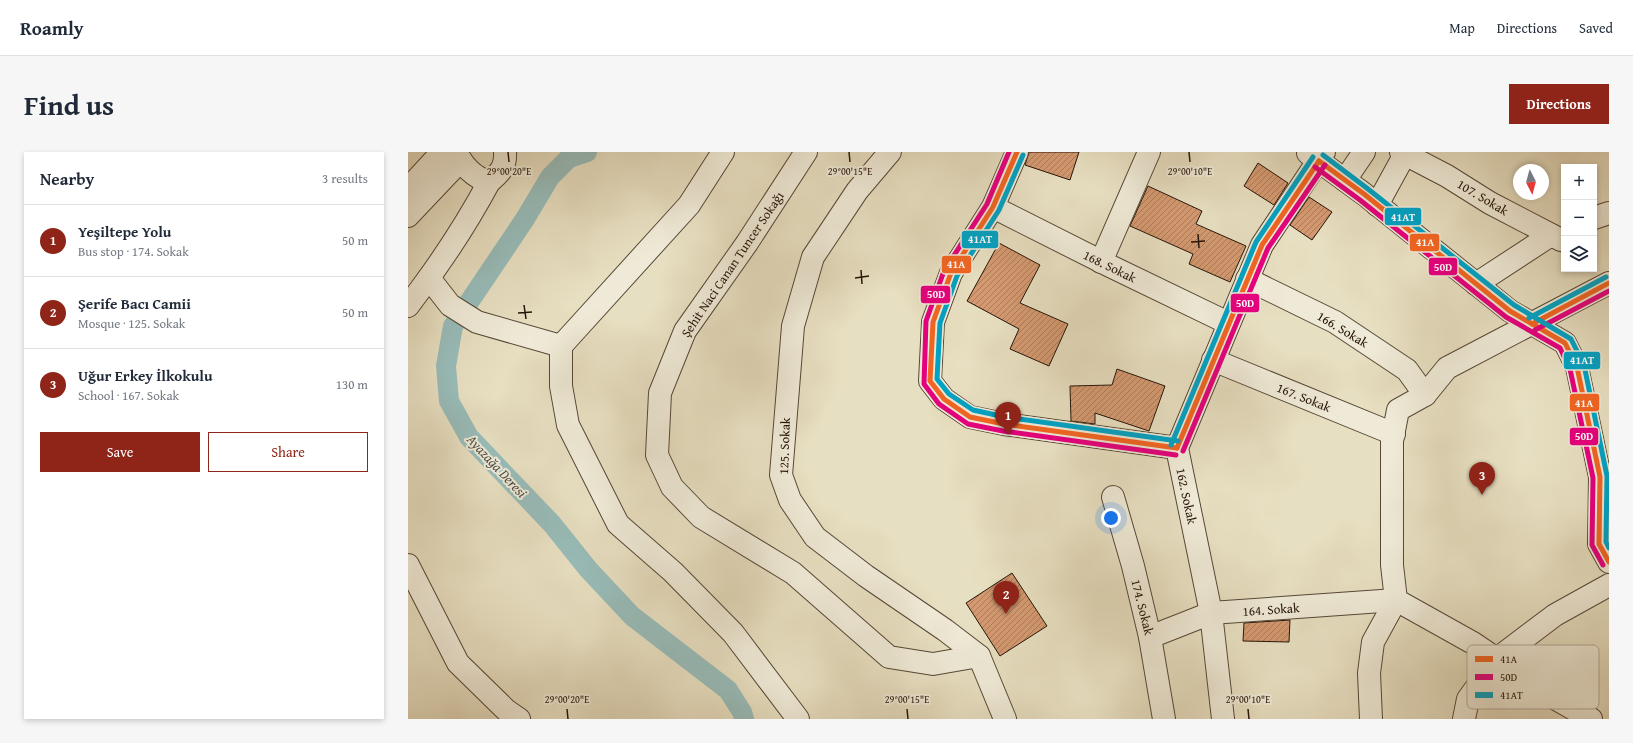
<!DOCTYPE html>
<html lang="en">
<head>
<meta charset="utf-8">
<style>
	:root { --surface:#fff; --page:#f6f6f7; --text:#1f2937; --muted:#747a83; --line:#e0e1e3; --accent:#8f2418 }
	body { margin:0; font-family:"Gentium Book Plus",serif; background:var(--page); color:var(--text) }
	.controls { position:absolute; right:12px; top:12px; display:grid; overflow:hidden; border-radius:0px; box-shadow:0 2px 6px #0003 }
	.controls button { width:36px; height:36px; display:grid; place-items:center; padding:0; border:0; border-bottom:1px solid var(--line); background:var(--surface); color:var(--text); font:20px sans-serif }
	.compass { position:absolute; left:1105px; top:12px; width:36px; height:36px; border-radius:50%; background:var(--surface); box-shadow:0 2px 6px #0003; rotate:174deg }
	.you { position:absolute; left:703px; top:366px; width:14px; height:14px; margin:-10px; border:3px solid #fff; border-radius:50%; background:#1a73e8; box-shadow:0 0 0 6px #1a73e833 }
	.badge { display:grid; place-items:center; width:26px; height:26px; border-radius:50%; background:var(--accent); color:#fff; font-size:13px; font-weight:700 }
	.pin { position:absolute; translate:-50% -33px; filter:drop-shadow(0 1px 2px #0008) }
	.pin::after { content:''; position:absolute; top:21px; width:14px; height:12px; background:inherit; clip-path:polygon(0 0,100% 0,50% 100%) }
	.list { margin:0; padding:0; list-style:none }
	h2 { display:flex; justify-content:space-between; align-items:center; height:52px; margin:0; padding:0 16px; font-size:17px }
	h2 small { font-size:13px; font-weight:400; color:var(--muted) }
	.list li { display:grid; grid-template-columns:26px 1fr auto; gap:12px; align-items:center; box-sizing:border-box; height:72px; padding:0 16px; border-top:1px solid var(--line) }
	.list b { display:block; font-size:15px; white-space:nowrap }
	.list p { margin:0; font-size:13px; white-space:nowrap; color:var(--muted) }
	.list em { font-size:13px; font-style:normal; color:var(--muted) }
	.actions { display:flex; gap:8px; padding:12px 16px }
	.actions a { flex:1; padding:9px 0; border:1px solid var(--accent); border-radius:0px; text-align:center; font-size:14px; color:var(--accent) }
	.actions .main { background:var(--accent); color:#fff }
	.icon { flex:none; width:22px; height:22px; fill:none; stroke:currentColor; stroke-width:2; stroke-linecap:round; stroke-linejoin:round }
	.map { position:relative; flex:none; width:1201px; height:567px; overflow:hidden; border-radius:0px }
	header { display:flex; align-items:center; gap:24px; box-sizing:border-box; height:56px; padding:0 20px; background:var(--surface); border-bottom:1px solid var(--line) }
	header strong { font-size:19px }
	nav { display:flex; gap:22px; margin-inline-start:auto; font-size:14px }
	.intro { display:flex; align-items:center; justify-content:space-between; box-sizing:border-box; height:96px; padding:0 24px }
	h1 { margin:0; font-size:28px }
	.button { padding:10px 18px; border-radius:0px; background:var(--accent); color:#fff; font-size:14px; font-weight:700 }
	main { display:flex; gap:24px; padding:0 24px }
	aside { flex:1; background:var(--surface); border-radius:0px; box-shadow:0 2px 6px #0003 }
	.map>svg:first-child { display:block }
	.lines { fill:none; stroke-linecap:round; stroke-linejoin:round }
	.canal { stroke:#98bcb9; stroke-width:20 }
	.building { fill:url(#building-hatch); stroke:#261408 }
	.minor-casing { stroke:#564736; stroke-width:24 }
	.tertiary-casing { stroke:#564736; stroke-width:24 }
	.minor { stroke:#efead7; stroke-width:22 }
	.tertiary { stroke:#efead7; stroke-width:22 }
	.bus-1-casing { stroke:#efead7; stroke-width:8 }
	.bus-2-casing { stroke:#efead7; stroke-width:8 }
	.bus-3-casing { stroke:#efead7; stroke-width:8 }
	.bus-1 { stroke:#f26522; stroke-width:5 }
	.bus-2 { stroke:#e5007d; stroke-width:5 }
	.bus-3 { stroke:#02a2c4; stroke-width:5 }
	.ticks { fill:none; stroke:#261408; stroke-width:1.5 }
	.labels { text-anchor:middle; stroke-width:4; stroke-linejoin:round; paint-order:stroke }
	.street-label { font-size:13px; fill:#261408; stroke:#efead7 }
	.water-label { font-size:14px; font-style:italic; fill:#4e4f46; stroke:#efead7 }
	.key { fill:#efead7; stroke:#b3aa99; stroke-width:1 }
	.key-label { font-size:11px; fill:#261408 }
	.ticks-label { font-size:10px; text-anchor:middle; fill:#261408; stroke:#efead7; stroke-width:4; stroke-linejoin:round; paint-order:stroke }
	.line-badge { stroke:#efead7; stroke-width:1.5 }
	.badge-label { font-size:11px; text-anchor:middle; font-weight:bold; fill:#fff }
</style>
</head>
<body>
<header>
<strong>Roamly</strong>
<nav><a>Map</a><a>Directions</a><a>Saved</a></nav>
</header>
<div class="intro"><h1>Find us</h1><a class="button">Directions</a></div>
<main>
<aside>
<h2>Nearby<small>3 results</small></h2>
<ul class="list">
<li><span class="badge">1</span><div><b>Yeşiltepe Yolu</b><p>Bus stop · 174. Sokak</p></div><em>50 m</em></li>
<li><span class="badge">2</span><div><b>Şerife Bacı Camii</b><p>Mosque · 125. Sokak</p></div><em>50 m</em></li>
<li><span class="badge">3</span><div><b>Uğur Erkey İlkokulu</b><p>School · 167. Sokak</p></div><em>130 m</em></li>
</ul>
<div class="actions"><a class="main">Save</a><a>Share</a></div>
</aside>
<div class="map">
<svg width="1201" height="567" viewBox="0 0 1201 567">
	<defs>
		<pattern id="building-hatch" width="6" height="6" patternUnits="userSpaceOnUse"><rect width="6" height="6" fill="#d49970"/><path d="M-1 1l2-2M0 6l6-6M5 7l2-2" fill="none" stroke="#ac7c5a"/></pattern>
	</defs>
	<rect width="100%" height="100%" fill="#e7dfc1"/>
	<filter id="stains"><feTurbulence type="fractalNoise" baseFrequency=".005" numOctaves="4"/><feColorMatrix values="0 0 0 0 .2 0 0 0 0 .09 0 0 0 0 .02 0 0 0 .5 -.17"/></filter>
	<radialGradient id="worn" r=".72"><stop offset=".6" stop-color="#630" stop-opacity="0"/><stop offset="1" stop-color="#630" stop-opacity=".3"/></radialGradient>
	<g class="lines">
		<path class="canal" d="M179 0 161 6 142 25 117 67 45 174 38 214 41 249 61 285 144 372 180 417 224 464 320 538 334 560 336 567"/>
	</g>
	<g class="building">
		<path d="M621 0H671L662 28 617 13Z"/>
		<path d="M850 11 880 31 866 53 836 34Z"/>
		<path d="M740 34 794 59 788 72 838 94 822 130 781 112 785 102 722 74Z"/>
		<path d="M901 45 924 60 904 88 882 73Z"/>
		<path d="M591 91 632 113 612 151 660 172 641 214 602 197 611 177 559 149Z"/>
		<path d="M709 217 757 234 741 279 687 261V272L663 269 662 234 704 233Z"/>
		<path d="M604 421 639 474 592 504 558 451Z"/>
		<path d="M882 468 881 490 835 489 836 471Z"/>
	</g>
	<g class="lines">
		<defs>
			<g id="minor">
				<path d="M398 0 339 91 277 179 252 241 249 303 264 335 293 365 385 421 481 505 525 512 571 504"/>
				<path d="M482 0 449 39 405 105 385 174 373 323 382 348 407 385 458 424 537 478 571 504 597 567"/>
				<path d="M609 0 585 55 543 121 525 170 522 229 536 247 562 265 596 272 769 296"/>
				<path d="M993 0 1039 24 1082 51 1153 88 1156 86"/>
				<path d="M900 1 956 42 1102 159 1157 191 1169 215 1192 325 1191 392 1201 410"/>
				<path d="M937 28 956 0"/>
				<path d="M0 37 34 0"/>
				<path d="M969 53 997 2"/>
				<path d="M585 55 702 114 820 171"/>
				<path d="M0 64 53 8"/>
				<path d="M1186 66 1201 61"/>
				<path d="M693 110 741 0"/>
				<path d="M21 126 42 153 69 170 153 194"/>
				<path d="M839 127 927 170 999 218 1017 243"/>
				<path d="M1068 132 1143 83"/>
				<path d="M0 154C30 115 58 73 81 30"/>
				<path d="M153 194V234L160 273 210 372 265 420 325 481 390 567"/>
				<path d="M153 194 281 53 315 0"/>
				<path d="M805 208 986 282"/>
				<path d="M705 345 725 414 742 485 756 567"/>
				<path d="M0 413 50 511 98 558 111 567"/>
				<path d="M742 485 803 461 988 448"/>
				<path d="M815 567 803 461 769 296 854 93 916 0"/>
				<path d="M963 567 961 521 965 490 988 448"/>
				<path d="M1056 567 1060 547 1090 506 1147 463 1201 433"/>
				<path d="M1183 567 1143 544 1065 491 988 448 984 413V289L990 258 1017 243 1039 216 1201 131"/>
			</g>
			<path id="tertiary" d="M47 0C56 14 65 25 81 30 92 21 98 15 97 0"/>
		</defs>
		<use href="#minor" class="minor-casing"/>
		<use href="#tertiary" class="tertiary-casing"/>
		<use href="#minor" class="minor"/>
		<use href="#tertiary" class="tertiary"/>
		<defs>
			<g id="bus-1">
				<path d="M609 0 585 55 543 121 525 170 522 229 536 247 562 265 596 272 769 296"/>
				<path d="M911 9 956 42 1102 159 1157 191 1169 215 1192 325 1191 392 1201 410"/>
				<path d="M1124 172 1201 131"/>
				<path d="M769 296 854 93 911 9"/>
			</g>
			<g id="bus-2">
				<path d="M601 0 579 52 536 119 518 169 516 232 531 252 560 272 595 279 768 303"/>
				<path d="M907 15 952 48 1098 165 1152 196 1162 217 1185 326 1184 393 1195 413"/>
				<path d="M1127 178 1201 139"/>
				<path d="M775 299 860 96 917 13"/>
			</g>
			<g id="bus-3">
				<path d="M615 3 591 58 549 124 532 171 529 227 541 242 565 258 597 265 770 289"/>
				<path d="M915 3 960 37 1106 153 1163 187 1176 213 1199 324 1198 390 1201 396"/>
				<path d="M1121 166 1198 125"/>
				<path d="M763 293 848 90 905 5"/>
			</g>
		</defs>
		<use href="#bus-1" class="bus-1-casing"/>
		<use href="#bus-2" class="bus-2-casing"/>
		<use href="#bus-3" class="bus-3-casing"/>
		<use href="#bus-1" class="bus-1"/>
		<use href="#bus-2" class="bus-2"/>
		<use href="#bus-3" class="bus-3"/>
	</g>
	<path class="ticks" d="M100 0 101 10M441 0 442 10M781 0 782 10M790 82 791 96M783 90 797 89M453 118 454 132M447 126 461 124M116 153 118 167M110 161 124 160M159 557 160 567M499 557 500 567M840 557 841 567"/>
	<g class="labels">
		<g class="street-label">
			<text transform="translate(1075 45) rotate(31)" y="5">107. Sokak</text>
			<text transform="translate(324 112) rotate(-56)" y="5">Şehit Naci Canan Tuncer Sokağı</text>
			<text transform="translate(702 114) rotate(26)" y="5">168. Sokak</text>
			<text transform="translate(935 177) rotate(31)" y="5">166. Sokak</text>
			<text transform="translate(896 245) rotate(22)" y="5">167. Sokak</text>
			<text transform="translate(376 294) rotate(-88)" y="5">125. Sokak</text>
			<text transform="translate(779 344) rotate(78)" y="5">162. Sokak</text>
			<text transform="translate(735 455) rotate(76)" y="5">174. Sokak</text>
			<text transform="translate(863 457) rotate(-4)" y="5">164. Sokak</text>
		</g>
		<g class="water-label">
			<text transform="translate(89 314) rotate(47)" y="5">Ayazağa Deresi</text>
		</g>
	</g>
	<rect x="1059" y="493" width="132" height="64" rx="6" class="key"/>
	<rect x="1067" y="504" width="18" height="6" fill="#f26522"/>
	<rect x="1067" y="522" width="18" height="6" fill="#e5007d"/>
	<rect x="1067" y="540" width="18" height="6" fill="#02a2c4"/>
	<g class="key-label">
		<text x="1092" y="511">41A</text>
		<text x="1092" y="529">50D</text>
		<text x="1092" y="547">41AT</text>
	</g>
	<g class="ticks-label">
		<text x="101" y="23">29°00'20"E</text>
		<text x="442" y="23">29°00'15"E</text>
		<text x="782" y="23">29°00'10"E</text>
		<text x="159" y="551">29°00'20"E</text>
		<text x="499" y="551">29°00'15"E</text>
		<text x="840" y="551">29°00'10"E</text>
	</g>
	<g class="line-badge">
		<rect x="976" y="55" width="38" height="19" rx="4" fill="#02a2c4"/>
		<rect x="553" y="78" width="38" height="19" rx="4" fill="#02a2c4"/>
		<rect x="1001" y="81" width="31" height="19" rx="4" fill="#f26522"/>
		<rect x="533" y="103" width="31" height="19" rx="4" fill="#f26522"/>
		<rect x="1020" y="105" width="30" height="19" rx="4" fill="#e5007d"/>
		<rect x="512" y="133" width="31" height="19" rx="4" fill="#e5007d"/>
		<rect x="822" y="141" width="30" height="20" rx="4" fill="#e5007d"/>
		<rect x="1155" y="199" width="38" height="19" rx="4" fill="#02a2c4"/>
		<rect x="1161" y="241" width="31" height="19" rx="4" fill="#f26522"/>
		<rect x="1161" y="275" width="30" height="19" rx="4" fill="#e5007d"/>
	</g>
	<g class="badge-label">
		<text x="995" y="69">41AT</text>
		<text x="572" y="91">41AT</text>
		<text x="1017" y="94">41A</text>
		<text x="548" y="116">41A</text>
		<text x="1035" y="119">50D</text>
		<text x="528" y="146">50D</text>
		<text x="837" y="155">50D</text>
		<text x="1174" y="212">41AT</text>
		<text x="1176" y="255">41A</text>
		<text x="1176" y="288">50D</text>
	</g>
	<rect width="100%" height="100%" filter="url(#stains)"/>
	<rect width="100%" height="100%" fill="url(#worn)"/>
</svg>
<div class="controls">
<button>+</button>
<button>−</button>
<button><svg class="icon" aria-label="layers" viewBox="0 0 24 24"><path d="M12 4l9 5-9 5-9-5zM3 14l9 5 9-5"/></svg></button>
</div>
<svg class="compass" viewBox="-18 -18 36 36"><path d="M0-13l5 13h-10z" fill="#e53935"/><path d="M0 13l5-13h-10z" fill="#747a83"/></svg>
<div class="you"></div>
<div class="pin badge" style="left:600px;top:283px">1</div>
<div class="pin badge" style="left:598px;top:462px">2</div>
<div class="pin badge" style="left:1074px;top:343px">3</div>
</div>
</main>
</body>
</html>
